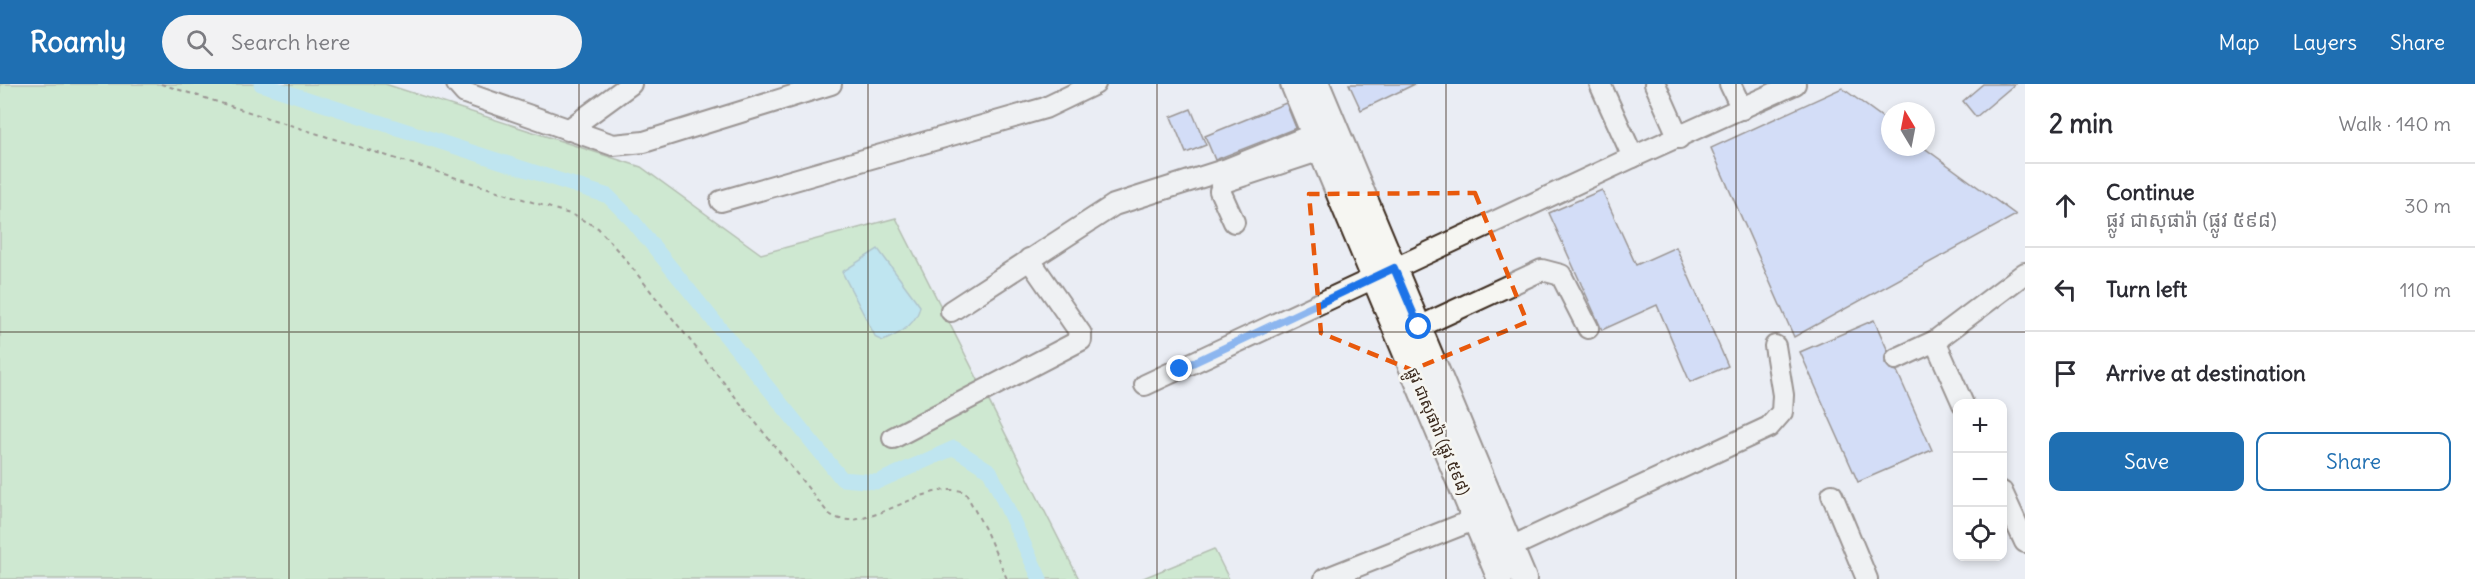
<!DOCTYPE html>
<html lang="en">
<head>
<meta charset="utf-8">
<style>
	:root { --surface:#fff; --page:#f2f2f3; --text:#2b2b33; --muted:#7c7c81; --line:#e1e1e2; --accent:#1f6fb2 }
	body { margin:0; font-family:Delius,"Noto Sans Khmer",sans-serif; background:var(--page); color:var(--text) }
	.controls { position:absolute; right:18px; bottom:18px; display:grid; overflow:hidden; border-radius:12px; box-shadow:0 3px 9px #0003 }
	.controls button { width:54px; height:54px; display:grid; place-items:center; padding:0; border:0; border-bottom:2px solid var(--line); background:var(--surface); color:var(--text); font:30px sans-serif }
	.compass { position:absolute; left:1881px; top:18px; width:54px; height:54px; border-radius:50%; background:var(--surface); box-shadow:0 3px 9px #0003; rotate:350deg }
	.stop { position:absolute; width:18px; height:18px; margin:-14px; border:4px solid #1a73e8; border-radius:50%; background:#fff }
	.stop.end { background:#1a73e8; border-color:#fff; box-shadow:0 2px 6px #0008 }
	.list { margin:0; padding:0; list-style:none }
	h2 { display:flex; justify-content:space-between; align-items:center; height:78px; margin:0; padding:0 24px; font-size:26px }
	h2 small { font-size:20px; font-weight:400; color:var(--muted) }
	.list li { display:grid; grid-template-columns:39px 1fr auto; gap:18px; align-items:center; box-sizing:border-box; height:84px; padding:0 24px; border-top:2px solid var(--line) }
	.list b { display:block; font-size:22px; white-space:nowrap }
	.list p { margin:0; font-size:20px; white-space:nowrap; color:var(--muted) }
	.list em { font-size:20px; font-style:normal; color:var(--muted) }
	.actions { display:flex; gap:12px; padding:18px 24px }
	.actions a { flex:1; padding:14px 0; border:2px solid var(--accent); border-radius:12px; text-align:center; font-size:21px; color:var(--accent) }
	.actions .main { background:var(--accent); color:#fff }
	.icon { flex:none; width:33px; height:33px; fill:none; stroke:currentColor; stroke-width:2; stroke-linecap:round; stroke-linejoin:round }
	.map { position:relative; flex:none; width:2025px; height:495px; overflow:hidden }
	header { display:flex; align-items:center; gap:36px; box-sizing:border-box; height:84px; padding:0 30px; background:var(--accent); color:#fff }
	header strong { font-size:28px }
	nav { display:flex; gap:33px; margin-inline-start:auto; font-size:21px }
	.search { width:420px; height:54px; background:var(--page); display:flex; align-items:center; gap:15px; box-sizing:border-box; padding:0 21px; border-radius:33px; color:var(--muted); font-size:22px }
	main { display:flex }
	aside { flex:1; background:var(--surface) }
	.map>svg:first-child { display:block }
	.green { fill:#aee3a6; stroke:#748662; stroke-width:1.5 }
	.water { fill:#8cdbea; stroke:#6c9498; stroke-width:1.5 }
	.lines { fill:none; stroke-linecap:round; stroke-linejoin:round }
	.canal { stroke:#8cdbea; stroke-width:15 }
	.building { fill:#b8cbfa; stroke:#3b2a1e; stroke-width:1.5 }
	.minor-casing { stroke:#3b2a1e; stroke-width:24 }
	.major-casing { stroke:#3b2a1e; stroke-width:28 }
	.path { stroke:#3b2a1e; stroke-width:2; stroke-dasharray:4.5 4.5; stroke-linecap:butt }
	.minor { stroke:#f6f6f2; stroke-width:20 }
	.major { stroke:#f6f6f2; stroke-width:24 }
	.route { stroke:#1a73e8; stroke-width:8 }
	.marked { fill:none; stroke:#e8590c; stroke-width:4.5; stroke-dasharray:12 8; stroke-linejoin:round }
	.grid { fill:none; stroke:#3b2a1e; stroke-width:1.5; stroke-opacity:0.55 }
	.labels { text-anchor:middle; stroke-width:5; stroke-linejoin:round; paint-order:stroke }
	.street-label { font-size:16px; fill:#3b2a1e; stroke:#f6f6f2 }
</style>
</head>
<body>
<header>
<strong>Roamly</strong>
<div class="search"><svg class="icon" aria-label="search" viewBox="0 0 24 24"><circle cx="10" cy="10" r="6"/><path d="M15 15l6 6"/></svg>Search here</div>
<nav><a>Map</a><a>Layers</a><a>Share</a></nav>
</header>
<main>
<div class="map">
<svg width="2025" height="495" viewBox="0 0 2025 495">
	<rect width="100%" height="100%" fill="#eaedf4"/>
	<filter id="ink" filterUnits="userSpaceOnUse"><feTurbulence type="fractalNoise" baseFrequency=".0167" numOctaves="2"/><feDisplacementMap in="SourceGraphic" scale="12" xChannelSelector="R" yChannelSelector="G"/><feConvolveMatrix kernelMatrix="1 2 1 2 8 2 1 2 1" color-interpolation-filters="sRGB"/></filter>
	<g filter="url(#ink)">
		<g class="green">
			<path d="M0 0H385L641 83 761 170 896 134 1079 495H0Z"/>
			<path d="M1214 465 1229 495H1141Z"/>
		</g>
		<path class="water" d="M878 165 920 222C917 240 898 251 883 257L876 254 842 188Z"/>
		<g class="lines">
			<path class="canal" d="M261 0 608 112 633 137 842 395 877 398 954 364 990 387 1040 495"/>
		</g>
		<g class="building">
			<path d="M1349 0H1415L1361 26Z"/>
			<path d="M1983 0H2015L1976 33 1963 17Z"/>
			<path d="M1842 4 1890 39V63H1923L2016 131 1794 253 1711 64Z"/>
			<path d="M1286 19 1296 44 1215 76 1205 52Z"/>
			<path d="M1191 25 1206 61 1186 69 1171 33Z"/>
			<path d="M1602 106 1636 181 1676 163 1728 282 1690 298 1657 221 1602 246 1549 129Z"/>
			<path d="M1874 236 1888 267 1885 279 1890 285 1897 287 1932 366 1858 398 1800 268Z"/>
		</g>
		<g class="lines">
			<defs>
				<g id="minor">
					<path d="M457 0 465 9 613 61 644 58 831 0"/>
					<path d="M1600 0 1633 73"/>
					<path d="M1655 0 1679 54"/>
					<path d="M1730 0 1742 25"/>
					<path d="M568 46 631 0"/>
					<path d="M721 117 1045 24 1095 0"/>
					<path d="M1234 138 1220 107 1224 98 1321 66"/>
					<path d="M951 227 1114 121 1227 85 1314 50"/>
					<path d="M1419 243 1542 186 1561 191 1588 244"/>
					<path d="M1935 257 1963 320"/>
					<path d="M1896 275 1935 257 2025 189"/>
					<path d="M1145 301 1633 73 1795 0"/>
					<path d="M893 354 1081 256V250L1029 175"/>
					<path d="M2002 408 2025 458"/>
					<path d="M1832 411 1867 495"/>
					<path d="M1511 463 1769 343 1782 328 1783 311 1775 262"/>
					<path d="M1325 495 1476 435"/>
				</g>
				<g id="major">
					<path d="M1293 0 1500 495"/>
					<path d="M1317 0 1524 495"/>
				</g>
			</defs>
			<use href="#minor" class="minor-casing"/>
			<use href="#major" class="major-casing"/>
			<path class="path" d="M161 0 573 131 598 144 625 175 828 429C862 456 922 394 965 408L985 445 1007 495"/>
			<use href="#minor" class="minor"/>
			<use href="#major" class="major"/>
		</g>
	</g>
	<g class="lines" filter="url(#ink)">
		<path class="route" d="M1180 285 1394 184 1419 243"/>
	</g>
	<path d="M0 0H2025V495H0ZM1475 109 1527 238 1412 286 1321 249 1309 110Z" fill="#eaedf4" fill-opacity=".55" fill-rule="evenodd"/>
	<path class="marked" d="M1475 109 1527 238 1412 286 1321 249 1309 110Z"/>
	<path class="grid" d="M289 0V495M579 0V495M868 0V495M1157 0V495M1446 0V495M1736 0V495M0 248H2025"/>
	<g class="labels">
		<g class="street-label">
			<text transform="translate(1439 347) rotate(67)" y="6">ផ្លូវ ជាសុផារ៉ា (ផ្លូវ ៥៩៨)</text>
		</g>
	</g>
</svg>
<div class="controls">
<button>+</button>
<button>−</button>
<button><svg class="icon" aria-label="locate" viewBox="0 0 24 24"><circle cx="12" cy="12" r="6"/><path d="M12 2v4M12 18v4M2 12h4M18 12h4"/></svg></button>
</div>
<svg class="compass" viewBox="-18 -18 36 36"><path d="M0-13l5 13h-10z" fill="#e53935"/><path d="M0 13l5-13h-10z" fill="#7c7c81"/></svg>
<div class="stop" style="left:1419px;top:243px"></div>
<div class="stop end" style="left:1180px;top:285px"></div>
</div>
<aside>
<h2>2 min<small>Walk · 140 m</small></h2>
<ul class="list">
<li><svg class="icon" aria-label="ahead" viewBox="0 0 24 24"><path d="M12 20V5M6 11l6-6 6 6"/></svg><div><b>Continue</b><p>ផ្លូវ ជាសុផារ៉ា (ផ្លូវ ៥៩៨)</p></div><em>30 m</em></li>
<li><svg class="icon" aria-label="left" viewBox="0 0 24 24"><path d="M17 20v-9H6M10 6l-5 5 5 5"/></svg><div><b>Turn left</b></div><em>110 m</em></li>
<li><svg class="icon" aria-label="arrive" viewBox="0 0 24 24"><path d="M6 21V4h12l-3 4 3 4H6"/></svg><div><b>Arrive at destination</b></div></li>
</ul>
<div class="actions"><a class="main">Save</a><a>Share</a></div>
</aside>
</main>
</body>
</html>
